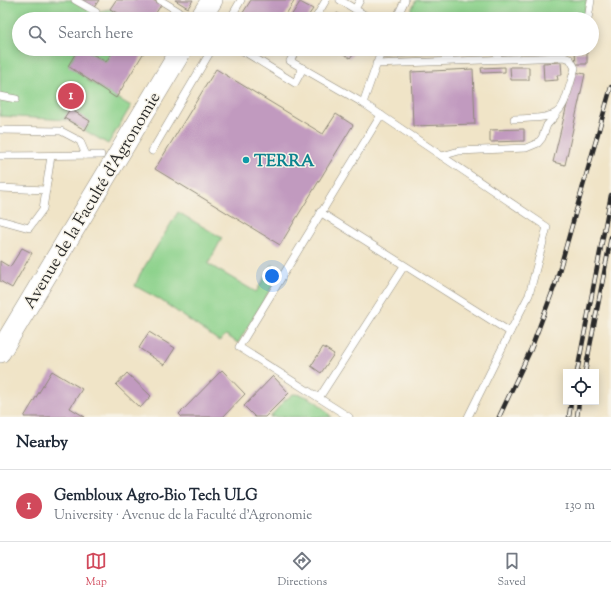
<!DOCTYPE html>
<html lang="en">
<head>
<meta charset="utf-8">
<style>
	:root { --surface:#fff; --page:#f2f2f3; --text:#1f2937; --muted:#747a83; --line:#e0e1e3; --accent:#d1495b }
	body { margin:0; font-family:"Sorts Mill Goudy",serif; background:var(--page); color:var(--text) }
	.controls { position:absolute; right:12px; bottom:12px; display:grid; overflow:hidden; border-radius:0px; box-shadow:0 2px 10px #0003 }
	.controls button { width:36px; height:36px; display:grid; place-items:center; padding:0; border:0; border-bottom:1px solid var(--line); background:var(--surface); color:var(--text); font:20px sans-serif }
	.you { position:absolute; left:272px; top:276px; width:14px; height:14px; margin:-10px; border:3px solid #fff; border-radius:50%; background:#1a73e8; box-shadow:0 0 0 6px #1a73e833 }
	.badge { display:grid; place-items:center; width:26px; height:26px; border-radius:50%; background:var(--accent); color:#fff; font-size:13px; font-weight:700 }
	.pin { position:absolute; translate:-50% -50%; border:2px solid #fff; box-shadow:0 1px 4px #0006 }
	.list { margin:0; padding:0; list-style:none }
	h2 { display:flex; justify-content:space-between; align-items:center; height:52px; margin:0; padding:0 16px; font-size:17px }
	h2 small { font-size:13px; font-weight:400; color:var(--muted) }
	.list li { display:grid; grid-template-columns:26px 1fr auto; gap:12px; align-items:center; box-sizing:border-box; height:72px; padding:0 16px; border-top:1px solid var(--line) }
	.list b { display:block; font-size:15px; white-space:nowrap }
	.list p { margin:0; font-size:13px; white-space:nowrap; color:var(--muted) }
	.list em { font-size:13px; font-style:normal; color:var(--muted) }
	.icon { flex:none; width:22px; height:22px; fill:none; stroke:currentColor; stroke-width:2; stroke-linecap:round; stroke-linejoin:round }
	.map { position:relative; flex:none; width:611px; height:417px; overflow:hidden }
	.search { position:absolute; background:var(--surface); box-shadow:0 2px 10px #0003; left:12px; right:12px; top:12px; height:44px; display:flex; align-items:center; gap:10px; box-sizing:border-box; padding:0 14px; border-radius:22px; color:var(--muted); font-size:15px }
	.sheet { height:124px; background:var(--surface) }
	nav { display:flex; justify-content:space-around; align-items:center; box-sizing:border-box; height:56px; border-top:1px solid var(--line); background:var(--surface); font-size:11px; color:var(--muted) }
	nav a { display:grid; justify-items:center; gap:2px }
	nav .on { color:var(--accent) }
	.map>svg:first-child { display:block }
	.green { fill:#8dd28c; stroke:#5c7e5c }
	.building { fill:#c19abf }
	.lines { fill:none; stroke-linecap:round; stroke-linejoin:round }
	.lane-casing { stroke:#8e8879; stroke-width:8 }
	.secondary-casing { stroke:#8e8879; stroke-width:22 }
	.lane { stroke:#fff; stroke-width:7 }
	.secondary { stroke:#fff; stroke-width:21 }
	.rail-casing { stroke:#2b2b2b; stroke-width:4.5 }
	.rail { stroke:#f7f3e8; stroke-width:3; stroke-dasharray:9; stroke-linecap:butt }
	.culture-dot { fill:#0f9aa8; stroke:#f7f3e8; stroke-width:1.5 }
	.labels { text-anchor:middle; stroke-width:3; stroke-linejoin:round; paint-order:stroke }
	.culture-label { font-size:17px; font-weight:bold; fill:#0d838f; stroke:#f7f3e8; text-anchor:start }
	.street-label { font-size:17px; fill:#2b2b2b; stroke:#f7f3e8 }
</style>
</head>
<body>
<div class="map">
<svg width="611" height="417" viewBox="0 0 611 417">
	<rect width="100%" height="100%" fill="#f7f3e8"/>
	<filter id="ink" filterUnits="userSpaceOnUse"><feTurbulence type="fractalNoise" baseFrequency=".025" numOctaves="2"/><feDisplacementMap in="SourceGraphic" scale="8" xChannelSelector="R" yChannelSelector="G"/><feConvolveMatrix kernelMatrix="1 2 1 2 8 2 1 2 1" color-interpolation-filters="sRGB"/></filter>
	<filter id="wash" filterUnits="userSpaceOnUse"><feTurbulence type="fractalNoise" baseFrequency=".012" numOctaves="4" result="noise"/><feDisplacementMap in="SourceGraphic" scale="16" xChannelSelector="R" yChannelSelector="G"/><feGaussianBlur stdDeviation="0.9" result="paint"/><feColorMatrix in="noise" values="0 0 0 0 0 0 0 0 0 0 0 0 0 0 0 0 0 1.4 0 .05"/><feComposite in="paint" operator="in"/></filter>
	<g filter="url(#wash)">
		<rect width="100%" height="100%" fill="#f0e4c7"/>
		<g class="green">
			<path d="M0 0H76L96 12 110 9 127 19H19V49H78L68 66 88 78 87 80 131 106 108 144 67 120 0 116Z"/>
			<path d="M416 0H587L584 19H407Z"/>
			<path d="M84 49H114L106 62Z"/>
			<path d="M178 212 222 238 208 264 256 292 272 265 282 270 238 343 226 335 219 341 159 299 135 286 140 274Z"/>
			<path d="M293 394C309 394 322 405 331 417H270L284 401Z"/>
		</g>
		<g id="blocks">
			<g class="building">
				<path d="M78 0H99L93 9Z"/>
				<path d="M116 0H153L161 5 152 19H127L110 9Z"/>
				<path d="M175 0H193L188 8Z"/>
				<path d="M251 0H295L283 19H239Z"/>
				<path d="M300 2 313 9 306 19H289Z"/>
				<path d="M337 13 349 19H333Z"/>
				<path d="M78 49H84L106 62 114 49H146L116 98 68 66Z"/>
				<path d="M276 49H287L284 54Z"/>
				<path d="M336 49H357L350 58Z"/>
				<path d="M575 52H587V64H576Z"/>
				<path d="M561 62 562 75H557L558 80 544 81 543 63Z"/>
				<path d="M505 67V72L482 73 481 68Z"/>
				<path d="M510 67H529V80H511Z"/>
				<path d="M216 69 323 134 336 114 353 125 280 245 155 169Z"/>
				<path d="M473 69 475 124 413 126 411 72Z"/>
				<path d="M575 72 585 74 565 165 553 162Z"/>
				<path d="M70 109 90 121 85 130 64 118Z"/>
				<path d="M524 129V141L490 142V130Z"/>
				<path d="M22 248 32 253 12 288 0 281V261L10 267Z"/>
				<path d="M149 332 175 348 164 365 139 348Z"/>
				<path d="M323 347 334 354 321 373 311 366Z"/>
				<path d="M222 370 245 394 223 417H182L179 414Z"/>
				<path d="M52 371 82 389 70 408 85 417H24Z"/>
				<path d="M127 373 151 396 140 408 116 385Z"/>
				<path d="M273 376 289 393 265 417H255L244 406Z"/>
			</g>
		</g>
	</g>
	<g filter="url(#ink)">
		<use href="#blocks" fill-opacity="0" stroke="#8e8879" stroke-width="1"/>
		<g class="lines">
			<defs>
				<g id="lane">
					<path d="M75 0 96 12"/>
					<path d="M160 0 191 19"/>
					<path d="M340 0 371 19"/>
					<path d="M355 9 360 0"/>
					<path d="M230 19 241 0"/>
					<path d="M315 19 326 0"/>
					<path d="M396 19 405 0"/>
					<path d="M588 19 591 0"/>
					<path d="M240 49 295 83 303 68"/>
					<path d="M297 49 290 61 363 103 547 227 529 295 510 332 320 212"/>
					<path d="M379 55 473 49"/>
					<path d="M376 64 564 57 570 59 575 68C560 117 566 117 514 119"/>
					<path d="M0 96 16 99"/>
					<path d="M363 103 382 49"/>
					<path d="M0 130 61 131 80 141 86 155"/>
					<path d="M152 151 212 49"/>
					<path d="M0 156 101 155"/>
					<path d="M442 156 459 151 526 148 538 143 542 138 547 125 555 116"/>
					<path d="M0 188 46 190"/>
					<path d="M0 220 29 228 43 209 51 156"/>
					<path d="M319 398 404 266"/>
					<path d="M349 417 239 347 381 115"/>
					<path d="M468 417 510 332"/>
				</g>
				<g id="secondary">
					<path d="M200 19 212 0"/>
					<path d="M0 352 182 49"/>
				</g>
			</defs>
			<use href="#lane" class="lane-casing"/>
			<use href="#secondary" class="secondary-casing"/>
			<use href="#lane" class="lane"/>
			<use href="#secondary" class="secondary"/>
			<defs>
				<g id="rail">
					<path d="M577 372 611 195"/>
					<path d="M585 372 611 237"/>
					<path d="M499 417 531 349 556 282 611 87"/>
					<path d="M569 417 571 402"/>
					<path d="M577 417 579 402"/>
				</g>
			</defs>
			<use href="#rail" class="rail-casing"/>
			<use href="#rail" class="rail"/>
		</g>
	</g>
	<circle class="culture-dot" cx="246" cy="160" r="4"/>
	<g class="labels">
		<g class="culture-label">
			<text x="254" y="166">TERRA</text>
		</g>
		<g class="street-label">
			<text transform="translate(91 200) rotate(-59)" y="6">Avenue de la Faculté d'Agronomie</text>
		</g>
	</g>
</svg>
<div class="controls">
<button><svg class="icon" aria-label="locate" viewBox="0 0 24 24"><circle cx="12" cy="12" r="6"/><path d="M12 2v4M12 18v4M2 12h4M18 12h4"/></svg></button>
</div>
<div class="you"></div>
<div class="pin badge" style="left:71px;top:96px">1</div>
<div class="search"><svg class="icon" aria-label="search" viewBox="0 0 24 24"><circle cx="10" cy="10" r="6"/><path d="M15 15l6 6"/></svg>Search here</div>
</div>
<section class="sheet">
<h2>Nearby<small></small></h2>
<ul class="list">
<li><span class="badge">1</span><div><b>Gembloux Agro-Bio Tech ULG</b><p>University · Avenue de la Faculté d'Agronomie</p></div><em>130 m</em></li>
</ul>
</section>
<nav>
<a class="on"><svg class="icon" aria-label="map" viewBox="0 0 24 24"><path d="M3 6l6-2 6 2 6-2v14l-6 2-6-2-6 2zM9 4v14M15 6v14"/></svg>Map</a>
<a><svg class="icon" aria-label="directions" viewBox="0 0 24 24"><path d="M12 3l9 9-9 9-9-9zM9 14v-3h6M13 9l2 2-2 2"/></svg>Directions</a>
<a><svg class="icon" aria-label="saved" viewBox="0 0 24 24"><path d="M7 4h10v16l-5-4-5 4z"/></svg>Saved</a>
</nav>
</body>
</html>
